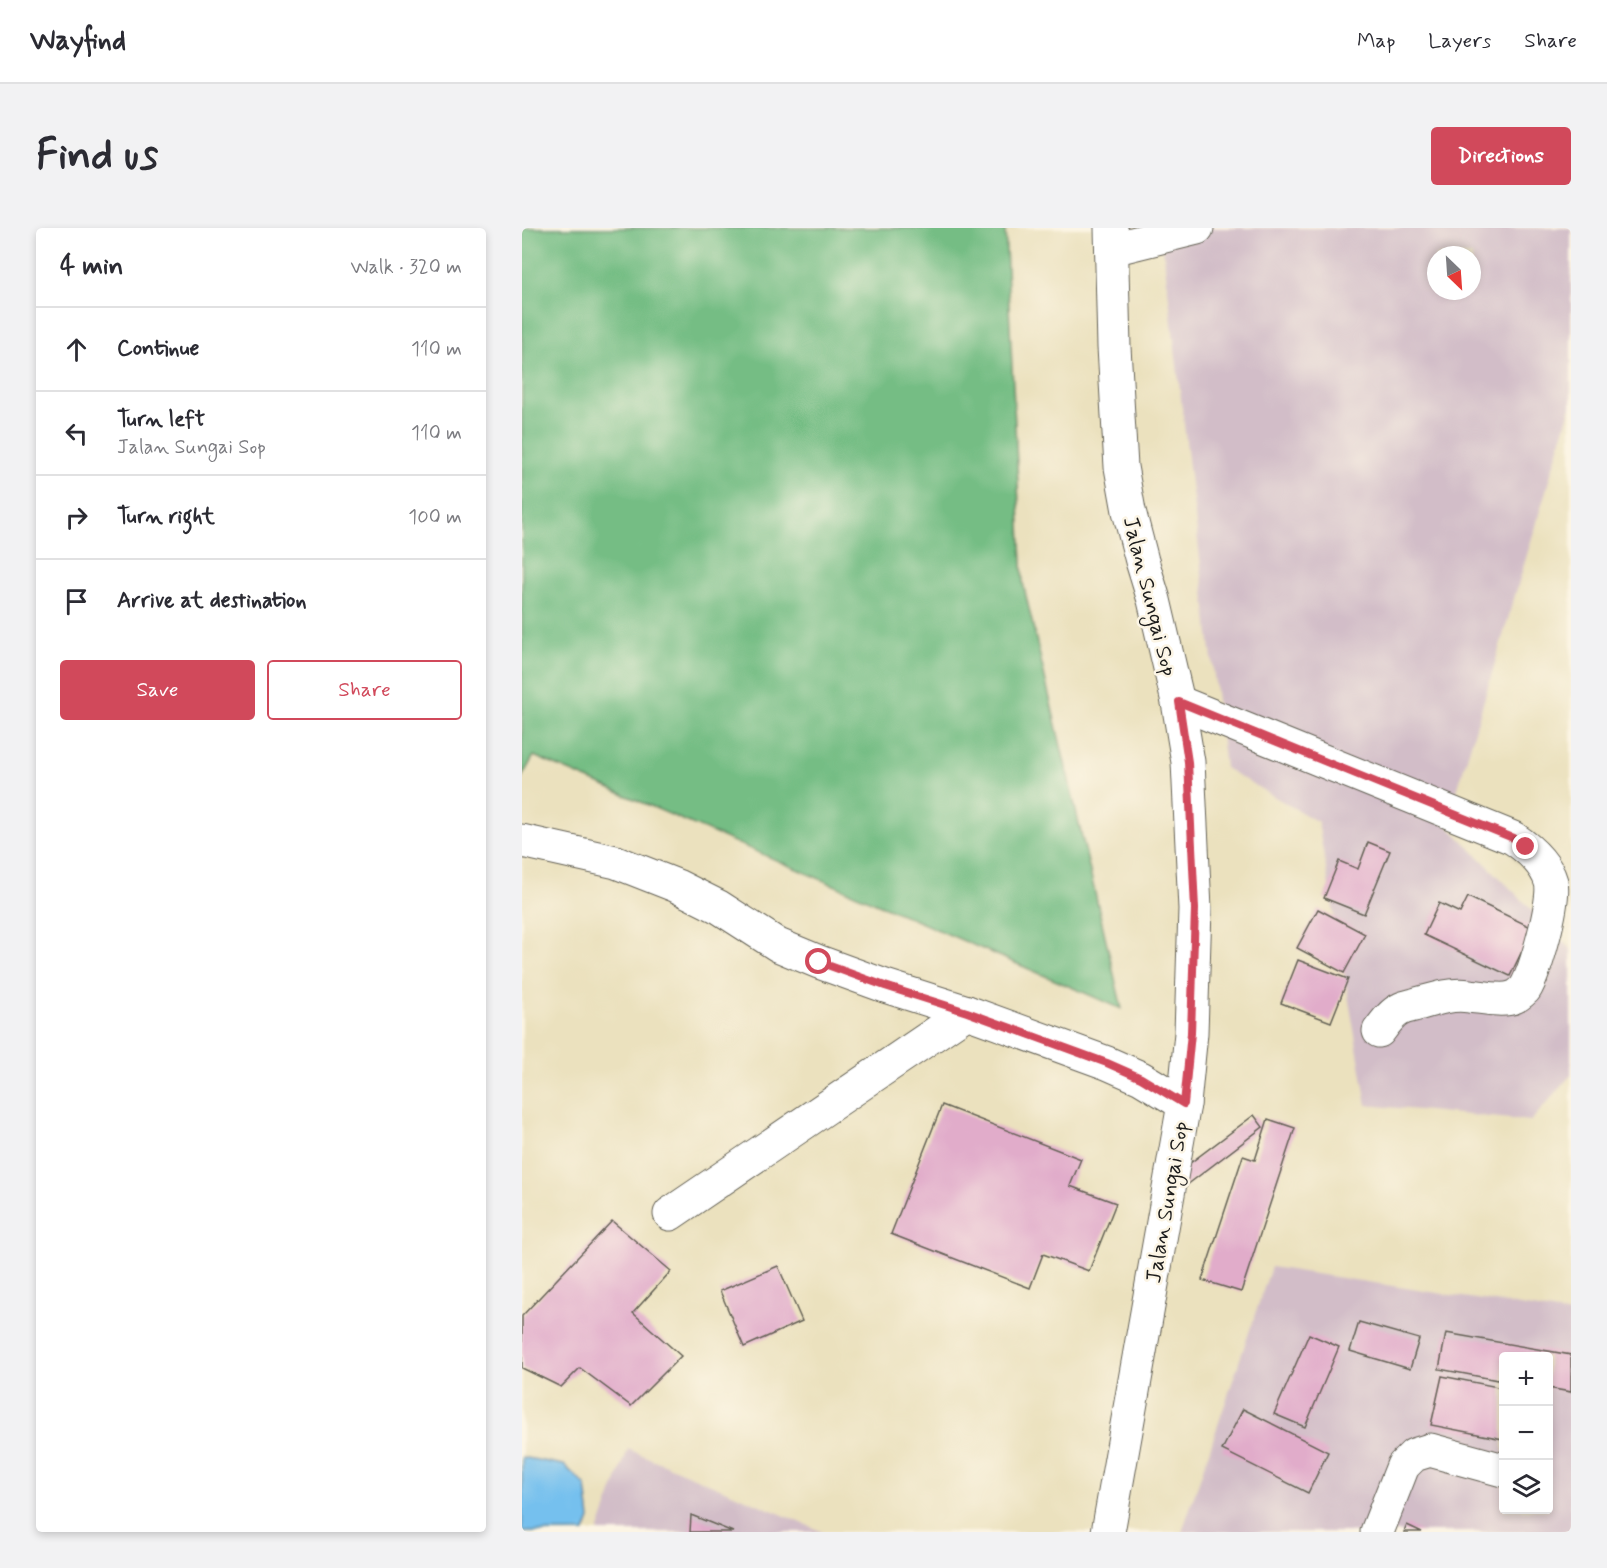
<!DOCTYPE html>
<html lang="en">
<head>
<meta charset="utf-8">
<style>
	:root { --surface:#fff; --page:#f2f2f3; --text:#2b2b33; --muted:#7c7c81; --line:#e1e1e2; --accent:#d1495b }
	body { margin:0; font-family:Mynerve,sans-serif; background:var(--page); color:var(--text) }
	.controls { position:absolute; right:18px; bottom:18px; display:grid; overflow:hidden; border-radius:6px; box-shadow:0 3px 9px #0003 }
	.controls button { width:54px; height:54px; display:grid; place-items:center; padding:0; border:0; border-bottom:2px solid var(--line); background:var(--surface); color:var(--text); font:30px sans-serif }
	.compass { position:absolute; left:905px; top:18px; width:54px; height:54px; border-radius:50%; background:var(--surface); box-shadow:0 3px 9px #0003; rotate:155deg }
	.stop { position:absolute; width:18px; height:18px; margin:-14px; border:4px solid #d1495b; border-radius:50%; background:#fff }
	.stop.end { background:#d1495b; border-color:#fff; box-shadow:0 2px 6px #0008 }
	.list { margin:0; padding:0; list-style:none }
	h2 { display:flex; justify-content:space-between; align-items:center; height:78px; margin:0; padding:0 24px; font-size:26px }
	h2 small { font-size:20px; font-weight:400; color:var(--muted) }
	.list li { display:grid; grid-template-columns:39px 1fr auto; gap:18px; align-items:center; box-sizing:border-box; height:84px; padding:0 24px; border-top:2px solid var(--line) }
	.list b { display:block; font-size:22px; white-space:nowrap }
	.list p { margin:0; font-size:20px; white-space:nowrap; color:var(--muted) }
	.list em { font-size:20px; font-style:normal; color:var(--muted) }
	.actions { display:flex; gap:12px; padding:18px 24px }
	.actions a { flex:1; padding:14px 0; border:2px solid var(--accent); border-radius:6px; text-align:center; font-size:21px; color:var(--accent) }
	.actions .main { background:var(--accent); color:#fff }
	.icon { flex:none; width:33px; height:33px; fill:none; stroke:currentColor; stroke-width:2; stroke-linecap:round; stroke-linejoin:round }
	.map { position:relative; flex:none; width:1049px; height:1304px; overflow:hidden; border-radius:6px }
	header { display:flex; align-items:center; gap:36px; box-sizing:border-box; height:84px; padding:0 30px; background:var(--surface); border-bottom:2px solid var(--line) }
	header strong { font-size:28px }
	nav { display:flex; gap:33px; margin-inline-start:auto; font-size:21px }
	.intro { display:flex; align-items:center; justify-content:space-between; box-sizing:border-box; height:144px; padding:0 36px }
	h1 { margin:0; font-size:42px }
	.button { padding:15px 27px; border-radius:6px; background:var(--accent); color:#fff; font-size:21px; font-weight:700 }
	main { display:flex; gap:36px; padding:0 36px }
	aside { flex:1; background:var(--surface); border-radius:6px; box-shadow:0 3px 9px #0003 }
	.map>svg:first-child { display:block }
	.industrial { fill:#d2bdc8; fill-rule:evenodd }
	.forest { fill:#74bd84; stroke:#486c50; stroke-width:1.5 }
	.water { fill:#75c0ee; stroke:#486e85; stroke-width:1.5 }
	.building { fill:#e1acca }
	.lines { fill:none; stroke-linecap:round; stroke-linejoin:round }
	.minor-casing { stroke:#646155; stroke-width:35 }
	.minor { stroke:#fff; stroke-width:33 }
	.route { stroke:#d1495b; stroke-width:8 }
	.labels { text-anchor:middle; stroke-width:5; stroke-linejoin:round; paint-order:stroke }
	.street-label { font-size:22px; fill:#1c1c1c; stroke:#fcf5e5 }
</style>
</head>
<body>
<header>
<strong>Wayfind</strong>
<nav><a>Map</a><a>Layers</a><a>Share</a></nav>
</header>
<div class="intro"><h1>Find us</h1><a class="button">Directions</a></div>
<main>
<aside>
<h2>4 min<small>Walk · 320 m</small></h2>
<ul class="list">
<li><svg class="icon" aria-label="ahead" viewBox="0 0 24 24"><path d="M12 20V5M6 11l6-6 6 6"/></svg><div><b>Continue</b></div><em>110 m</em></li>
<li><svg class="icon" aria-label="left" viewBox="0 0 24 24"><path d="M17 20v-9H6M10 6l-5 5 5 5"/></svg><div><b>Turn left</b><p>Jalan Sungai Sop</p></div><em>110 m</em></li>
<li><svg class="icon" aria-label="right" viewBox="0 0 24 24"><path d="M7 20v-9h11M14 6l5 5-5 5"/></svg><div><b>Turn right</b></div><em>100 m</em></li>
<li><svg class="icon" aria-label="arrive" viewBox="0 0 24 24"><path d="M6 21V4h12l-3 4 3 4H6"/></svg><div><b>Arrive at destination</b></div></li>
</ul>
<div class="actions"><a class="main">Save</a><a>Share</a></div>
</aside>
<div class="map">
<svg width="1049" height="1304" viewBox="0 0 1049 1304">
	<rect width="100%" height="100%" fill="#fcf5e5"/>
	<filter id="ink" filterUnits="userSpaceOnUse"><feTurbulence type="fractalNoise" baseFrequency=".0167" numOctaves="2"/><feDisplacementMap in="SourceGraphic" scale="12" xChannelSelector="R" yChannelSelector="G"/><feConvolveMatrix kernelMatrix="1 2 1 2 8 2 1 2 1" color-interpolation-filters="sRGB"/></filter>
	<filter id="wash" filterUnits="userSpaceOnUse"><feTurbulence type="fractalNoise" baseFrequency=".008" numOctaves="4" result="noise"/><feDisplacementMap in="SourceGraphic" scale="24" xChannelSelector="R" yChannelSelector="G"/><feGaussianBlur stdDeviation="1.35" result="paint"/><feColorMatrix in="noise" values="0 0 0 0 0 0 0 0 0 0 0 0 0 0 0 0 0 1.4 0 .05"/><feComposite in="paint" operator="in"/></filter>
	<g filter="url(#wash)">
		<rect width="100%" height="100%" fill="#ebe1be"/>
		<g class="industrial">
			<path d="M640 0H1049V178L925 597 1049 721V847L1009 893 845 877 796 594 703 540 641 20ZM914 27H950V63H914Z"/>
			<path d="M749 1039 1049 1086V1304H660ZM981 1128H1026V1282H981Z"/>
			<path d="M106 1221 301 1304H76Z"/>
		</g>
		<path class="forest" d="M0 0H483L501 355 600 781 12 528 0 549Z"/>
		<path class="water" d="M0 1229 42 1237 64 1258 68 1291 63 1304H0Z"/>
		<g id="blocks">
			<g class="building">
				<path d="M846 614 868 623 842 686 802 670 817 633 836 641Z"/>
				<path d="M946 669 1011 700 988 748 902 707 917 675 938 685Z"/>
				<path d="M796 681 843 706 822 745 775 720Z"/>
				<path d="M776 732 826 751 809 794 759 775Z"/>
				<path d="M420 877 559 931 548 958 594 975 567 1043 521 1026 508 1060 369 1006Z"/>
				<path d="M732 887 741 899 661 960 651 948Z"/>
				<path d="M746 891 773 900 719 1064 680 1052 721 928 733 932Z"/>
				<path d="M90 993 149 1043 111 1085 159 1128 109 1178 58 1140 39 1159 0 1140V1088Z"/>
				<path d="M256 1038 280 1093 222 1119 198 1063Z"/>
				<path d="M837 1094 897 1111 888 1141 828 1123Z"/>
				<path d="M924 1105 1049 1127V1164L1026 1160V1128H981V1153L917 1141Z"/>
				<path d="M787 1106 817 1119 783 1199 752 1186Z"/>
				<path d="M920 1148 981 1160V1211L909 1197Z"/>
				<path d="M721 1181 806 1224 786 1265 700 1222Z"/>
				<path d="M169 1287 211 1304H168Z"/>
				<path d="M885 1297 900 1304H882Z"/>
			</g>
		</g>
	</g>
	<g filter="url(#ink)">
		<use href="#blocks" fill-opacity="0" stroke="#646155" stroke-width="1.5"/>
		<g class="lines">
			<defs>
				<g id="minor">
					<path d="M590 21 675 0"/>
					<path d="M656 474 991 610C1006 620 1024 636 1029 654 1034 672 1013 745 1003 761 1000 764 996 768 992 769 981 774 959 769 947 768 929 765 910 772 892 777 888 778 883 779 879 781 870 785 863 795 857 803"/>
					<path d="M0 613 94 634 155 658 197 679 256 717 297 734 363 758 445 784 585 835 619 850 662 876"/>
					<path d="M148 986 445 784"/>
					<path d="M586 1304 662 876 669 805 673 681 666 534 656 474 632 372 620 333 607 283 599 239 592 119 589 0"/>
					<path d="M855 1304 881 1238 892 1227 908 1222 981 1242"/>
				</g>
			</defs>
			<use href="#minor" class="minor-casing"/>
			<use href="#minor" class="minor"/>
		</g>
	</g>
	<g class="lines" filter="url(#ink)">
		<path class="route" d="M297 734 363 758 445 784 585 835 619 850 662 876 669 805 673 681 666 534 657 474 991 610 1004 619"/>
	</g>
	<g class="labels">
		<g class="street-label">
			<text transform="translate(629 368) rotate(76)" y="8">Jalan Sungai Sop</text>
			<text transform="translate(644 974) rotate(-80)" y="8">Jalan Sungai Sop</text>
		</g>
	</g>
</svg>
<div class="controls">
<button>+</button>
<button>−</button>
<button><svg class="icon" aria-label="layers" viewBox="0 0 24 24"><path d="M12 4l9 5-9 5-9-5zM3 14l9 5 9-5"/></svg></button>
</div>
<svg class="compass" viewBox="-18 -18 36 36"><path d="M0-13l5 13h-10z" fill="#e53935"/><path d="M0 13l5-13h-10z" fill="#7c7c81"/></svg>
<div class="stop" style="left:297px;top:734px"></div>
<div class="stop end" style="left:1004px;top:619px"></div>
</div>
</main>
</body>
</html>
